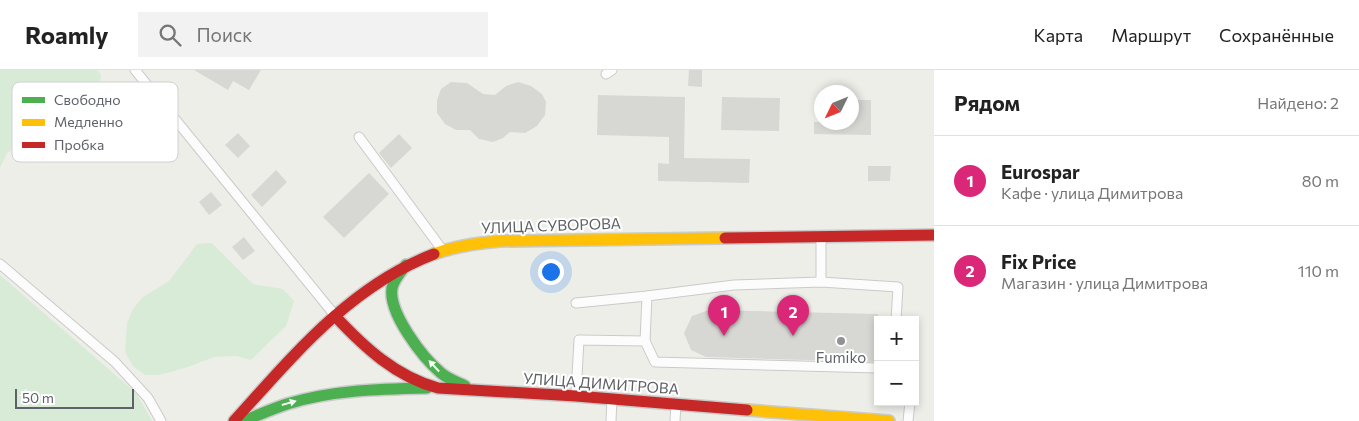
<!DOCTYPE html>
<html lang="ru">
<head>
<meta charset="utf-8">
<style>
	:root { --surface:#fff; --page:#f2f2f2; --text:#222; --muted:#767676; --line:#e0e0e0; --accent:#db2777 }
	body { margin:0; font-family:Commissioner,sans-serif; background:var(--page); color:var(--text) }
	.controls { position:absolute; right:15px; bottom:15px; display:grid; overflow:hidden; border-radius:0px; box-shadow:0 2px 8px #0003 }
	.controls button { width:45px; height:45px; display:grid; place-items:center; padding:0; border:0; border-bottom:1px solid var(--line); background:var(--surface); color:var(--text); font:25px sans-serif }
	.compass { position:absolute; left:814px; top:15px; width:45px; height:45px; border-radius:50%; background:var(--surface); box-shadow:0 2px 8px #0003; rotate:227deg }
	.scale { position:absolute; left:15px; bottom:12px; width:119px; box-sizing:border-box; padding-left:5px; border:2px solid #5e6167; border-top:0; font-size:14px; line-height:18px; white-space:nowrap; color:#5e6167; -webkit-text-stroke:4px #fff; paint-order:stroke }
	.you { position:absolute; left:550px; top:201px; width:18px; height:18px; margin:-12px; border:4px solid #fff; border-radius:50%; background:#1a73e8; box-shadow:0 0 0 8px #1a73e833 }
	.badge { display:grid; place-items:center; width:32px; height:32px; border-radius:50%; background:var(--accent); color:#fff; font-size:16px; font-weight:700 }
	.pin { position:absolute; translate:-50% -41px; filter:drop-shadow(0 1px 2px #0008) }
	.pin::after { content:''; position:absolute; top:26px; width:18px; height:15px; background:inherit; clip-path:polygon(0 0,100% 0,50% 100%) }
	.list { margin:0; padding:0; list-style:none }
	h2 { display:flex; justify-content:space-between; align-items:center; height:65px; margin:0; padding:0 20px; font-size:21px }
	h2 small { font-size:16px; font-weight:400; color:var(--muted) }
	.list li { display:grid; grid-template-columns:32px 1fr auto; gap:15px; align-items:center; box-sizing:border-box; height:90px; padding:0 20px; border-top:1px solid var(--line) }
	.list b { display:block; font-size:19px; white-space:nowrap }
	.list p { margin:0; font-size:16px; white-space:nowrap; color:var(--muted) }
	.list em { font-size:16px; font-style:normal; color:var(--muted) }
	.icon { flex:none; width:28px; height:28px; fill:none; stroke:currentColor; stroke-width:2; stroke-linecap:round; stroke-linejoin:round }
	.map { position:relative; flex:none; width:934px; height:351px; overflow:hidden }
	header { display:flex; align-items:center; gap:30px; box-sizing:border-box; height:70px; padding:0 25px; background:var(--surface); border-bottom:1px solid var(--line) }
	header strong { font-size:24px }
	nav { display:flex; gap:28px; margin-inline-start:auto; font-size:18px }
	.search { width:350px; height:45px; background:var(--page); display:flex; align-items:center; gap:12px; box-sizing:border-box; padding:0 18px; border-radius:0px; color:var(--muted); font-size:19px }
	main { display:flex }
	aside { flex:1; background:var(--surface) }
	.map>svg:first-child { display:block }
	.green { fill:#d7ebd7 }
	.building { fill:#d7d7d4 }
	.lines { fill:none; stroke-linecap:round; stroke-linejoin:round }
	.lane-casing { stroke:#cacaca; stroke-width:11 }
	.fast-casing { stroke:#cbcbcb; stroke-width:14 }
	.slow-casing { stroke:#cbcbcb; stroke-width:14 }
	.jam-casing { stroke:#cbcbcb; stroke-width:14 }
	.lane { stroke:#fcfcfc; stroke-width:9 }
	.fast { stroke:#4caf50; stroke-width:11 }
	.slow { stroke:#ffc107; stroke-width:11 }
	.jam { stroke:#c62828; stroke-width:11 }
	.oneway { fill:#f6fbf6 }
	.poi-dot { fill:#909294; stroke:#fff; stroke-width:2 }
	.labels { text-anchor:middle; stroke-width:4; stroke-linejoin:round; paint-order:stroke }
	.street-label { font-size:15px; fill:#5e6167; stroke:#fff }
	.poi-label { font-size:15px; fill:#5e6167; stroke:#fff }
	.key { fill:#fff; stroke:#cfd0d1; stroke-width:1 }
	.key-label { font-size:14px; fill:#5e6167 }
</style>
</head>
<body>
<header>
<strong>Roamly</strong>
<div class="search"><svg class="icon" aria-label="search" viewBox="0 0 24 24"><circle cx="10" cy="10" r="6"/><path d="M15 15l6 6"/></svg>Поиск</div>
<nav><a>Карта</a><a>Маршрут</a><a>Сохранённые</a></nav>
</header>
<main>
<div class="map">
<svg width="934" height="351" viewBox="0 0 934 351">
	<rect width="100%" height="100%" fill="#eeeee9"/>
	<g class="green">
		<path d="M0 0H97L101 5 99 22 88 41 57 69 32 67 7 83 0 98Z"/>
		<path d="M212 173 253 214 283 219 294 231 286 256 251 290 236 286 214 287 185 298 159 305H145L133 296 125 282 127 253 133 239 143 227 169 211 197 174Z"/>
		<path d="M0 205 136 323 152 351H0Z"/>
	</g>
	<g class="building">
		<path d="M194 0H261L249 20 233 11 228 20Z"/>
		<path d="M689 0H702V17L688 16Z"/>
		<path d="M451 12 467 13 483 24 495 25 506 16 518 12 531 16 542 24 546 32 545 45 537 56 525 63 510 62 503 68 493 72 479 69 470 60H456L445 54 437 43V30L441 19Z"/>
		<path d="M598 25 685 27 684 88 750 89 749 113 658 111V93L669 94V67L597 65Z"/>
		<path d="M722 27 780 28 779 61 721 60Z"/>
		<path d="M852 30H871V65L814 64V52H852Z"/>
		<path d="M238 63 250 76 238 88 225 75Z"/>
		<path d="M399 64 412 78 391 98 379 83Z"/>
		<path d="M868 96H891L890 111H868Z"/>
		<path d="M276 100 287 112 262 137 251 125Z"/>
		<path d="M369 103 389 124 344 168 323 147Z"/>
		<path d="M211 122 222 135 209 145 199 132Z"/>
		<path d="M244 167 255 181 243 190 232 177Z"/>
		<path d="M709 240 878 244V292L706 287 691 280 684 263 692 246Z"/>
	</g>
	<g class="lines">
		<defs>
			<g id="lane">
				<path d="M135 0 333 243"/>
				<path d="M606 4 612 0"/>
				<path d="M359 67 441 178"/>
				<path d="M0 194 115 292 148 328 161 351"/>
				<path d="M821 212V169"/>
				<path d="M576 233 647 226 734 215 821 212 898 217 896 250"/>
				<path d="M645 271 647 226"/>
				<path d="M576 324 579 270 645 271 655 292 878 298"/>
				<path d="M611 351 612 329"/>
				<path d="M675 351 676 334"/>
				<path d="M908 351 910 332"/>
			</g>
			<g id="fast">
				<path d="M406 195C401 202 394 209 392 218 388 243 423 288 441 303 448 309 457 312 465 316"/>
				<path d="M244 351C258 345 272 339 287 334 332 320 380 319 427 318"/>
			</g>
			<g id="slow">
				<path d="M434 184C455 176 477 173 500 171L725 168"/>
				<path d="M747 340 889 351"/>
			</g>
			<g id="jam">
				<path d="M725 168 934 165"/>
				<path d="M335 246C364 277 396 307 438 318L576 326 747 340"/>
				<path d="M234 351C293 286 350 216 434 184"/>
			</g>
		</defs>
		<use href="#lane" class="lane-casing"/>
		<use href="#fast" class="fast-casing"/>
		<use href="#slow" class="slow-casing"/>
		<use href="#jam" class="jam-casing"/>
		<use href="#lane" class="lane"/>
		<use href="#fast" class="fast"/>
		<use href="#slow" class="slow"/>
		<use href="#jam" class="jam"/>
	</g>
	<defs><path id="oneway-solid" d="M-6-.8H1V-3.2L6.5 0L1 3.2V.8H-6Z" transform="scale(1.25)"/></defs>
	<g class="oneway">
		<use href="#oneway-solid" transform="translate(434 296) rotate(-133)"/>
		<use href="#oneway-solid" transform="translate(289 333) rotate(-16)"/>
	</g>
	<circle class="poi-dot" cx="841" cy="271" r="5"/>
	<g class="labels">
		<g class="street-label">
			<text transform="translate(551 156) rotate(-2)" y="5">УЛИЦА СУВОРОВА</text>
			<text transform="translate(601 314) rotate(4)" y="5">УЛИЦА ДИМИТРОВА</text>
		</g>
		<g class="poi-label">
			<text x="841" y="293">Fumiko</text>
		</g>
	</g>
	<rect x="12" y="12" width="166" height="80" rx="8" class="key"/>
	<rect x="22" y="27" width="23" height="6" fill="#4caf50"/>
	<rect x="22" y="49" width="23" height="7" fill="#ffc107"/>
	<rect x="22" y="72" width="23" height="6" fill="#c62828"/>
	<g class="key-label">
		<text x="54" y="35">Свободно</text>
		<text x="54" y="57">Медленно</text>
		<text x="54" y="80">Пробка</text>
	</g>
</svg>
<div class="controls">
<button>+</button>
<button>−</button>
</div>
<svg class="compass" viewBox="-18 -18 36 36"><path d="M0-13l5 13h-10z" fill="#e53935"/><path d="M0 13l5-13h-10z" fill="#767676"/></svg>
<div class="scale">50 m</div>
<div class="you"></div>
<div class="pin badge" style="left:724px;top:266px">1</div>
<div class="pin badge" style="left:793px;top:266px">2</div>
</div>
<aside>
<h2>Рядом<small>Найдено: 2</small></h2>
<ul class="list">
<li><span class="badge">1</span><div><b>Eurospar</b><p>Кафе · улица Димитрова</p></div><em>80 m</em></li>
<li><span class="badge">2</span><div><b>Fix Price</b><p>Магазин · улица Димитрова</p></div><em>110 m</em></li>
</ul>
</aside>
</main>
</body>
</html>
